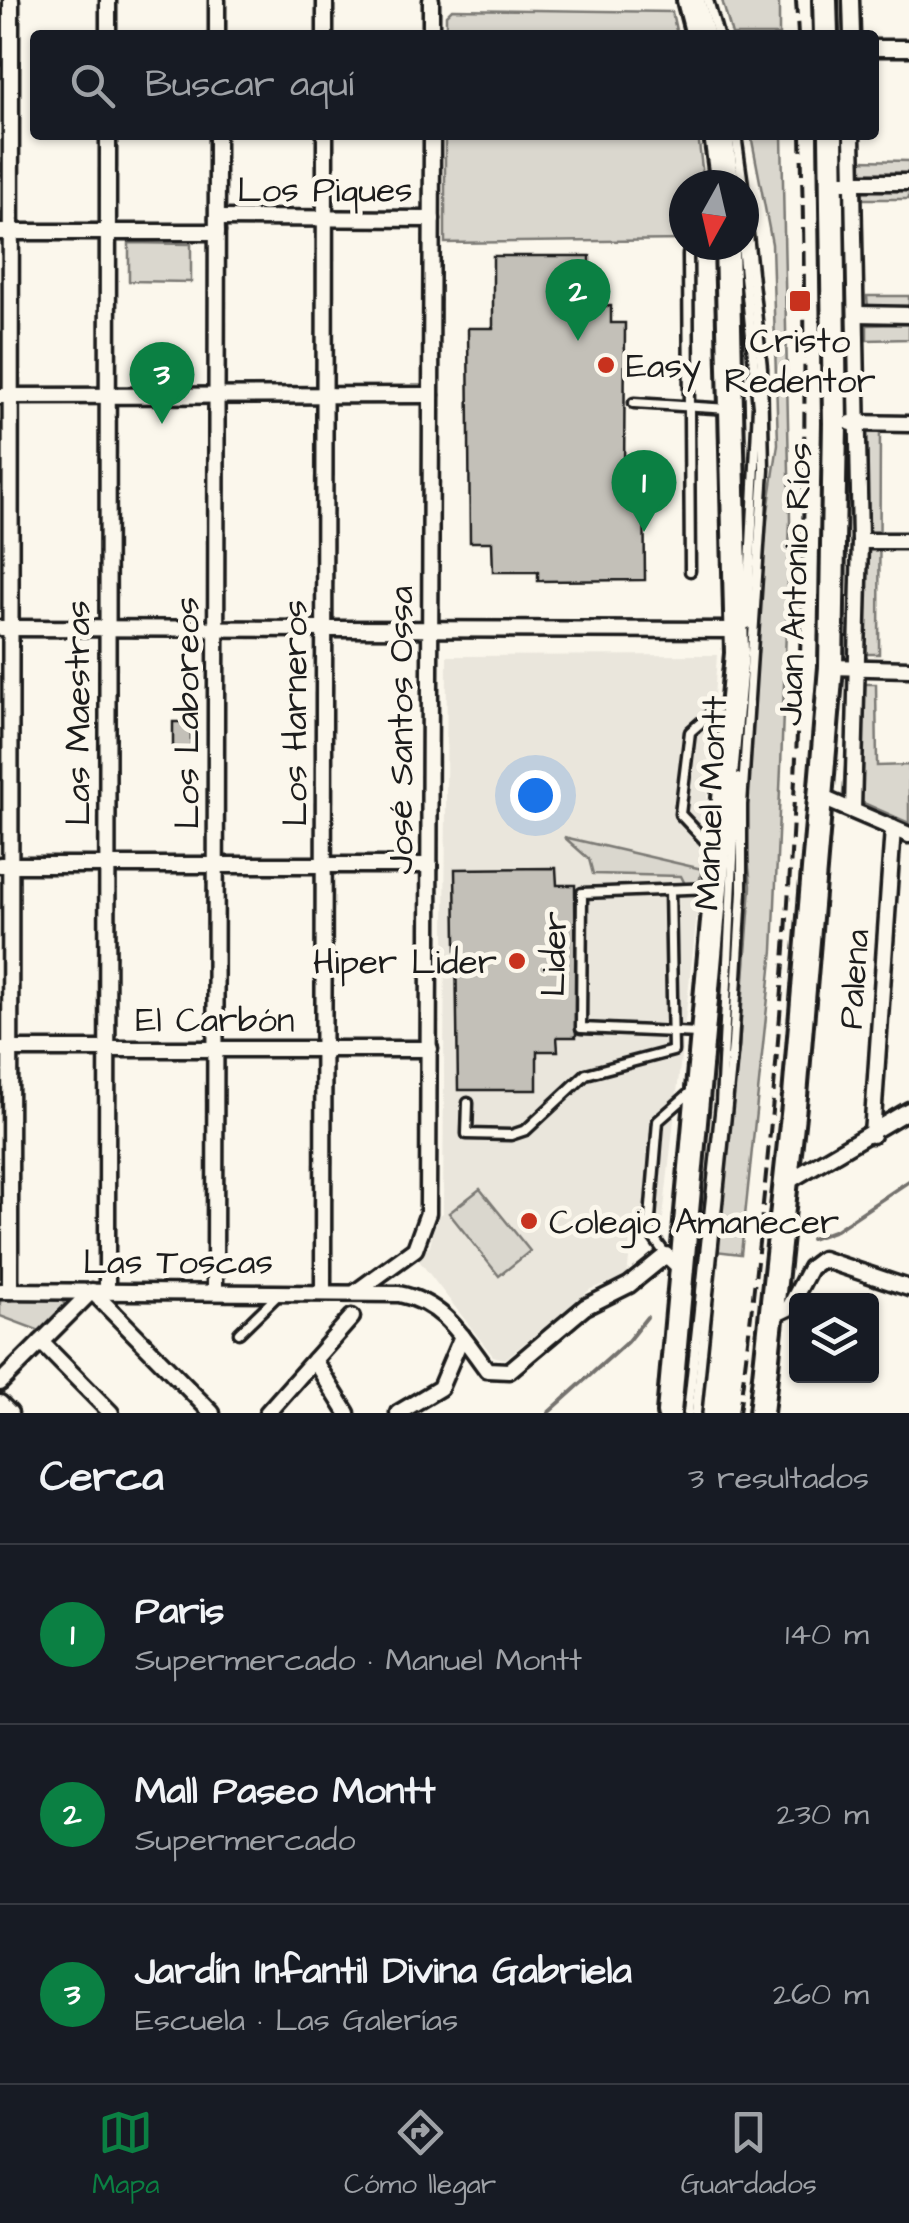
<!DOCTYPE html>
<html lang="es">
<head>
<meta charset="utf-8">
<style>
	:root { --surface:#171b24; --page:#20242c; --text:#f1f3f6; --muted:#9ea1a6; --line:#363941; --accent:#0b8043 }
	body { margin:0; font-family:"Architects Daughter",sans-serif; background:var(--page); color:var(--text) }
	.controls { position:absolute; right:30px; bottom:30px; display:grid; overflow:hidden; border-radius:10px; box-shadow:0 2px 8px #0004 }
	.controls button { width:90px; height:90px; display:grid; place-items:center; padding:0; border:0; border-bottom:2px solid var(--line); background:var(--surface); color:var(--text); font:50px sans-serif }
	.compass { position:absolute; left:669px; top:170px; width:90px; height:90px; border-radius:50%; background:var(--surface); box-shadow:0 2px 8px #0004; rotate:188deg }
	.you { position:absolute; left:535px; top:795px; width:35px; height:35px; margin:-25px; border:8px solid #fff; border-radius:50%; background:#1a73e8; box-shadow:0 0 0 15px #1a73e833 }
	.badge { display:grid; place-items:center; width:65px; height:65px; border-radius:50%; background:var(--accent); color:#fff; font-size:32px; font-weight:700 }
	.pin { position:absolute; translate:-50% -82px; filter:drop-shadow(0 2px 5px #0008) }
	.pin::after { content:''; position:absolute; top:52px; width:35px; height:30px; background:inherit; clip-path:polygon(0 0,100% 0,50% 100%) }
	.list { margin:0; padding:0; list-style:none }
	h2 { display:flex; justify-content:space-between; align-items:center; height:130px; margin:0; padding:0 40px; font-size:42px }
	h2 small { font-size:32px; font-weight:400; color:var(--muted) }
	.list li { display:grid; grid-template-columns:65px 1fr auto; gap:30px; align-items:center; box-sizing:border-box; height:180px; padding:0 40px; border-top:2px solid var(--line) }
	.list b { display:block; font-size:38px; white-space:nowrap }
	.list p { margin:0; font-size:32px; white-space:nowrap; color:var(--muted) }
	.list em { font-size:32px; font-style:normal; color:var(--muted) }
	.icon { flex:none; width:55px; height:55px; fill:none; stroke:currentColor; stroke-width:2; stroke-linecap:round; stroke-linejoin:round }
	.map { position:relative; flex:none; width:909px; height:1413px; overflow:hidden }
	.search { position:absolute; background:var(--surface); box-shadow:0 2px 8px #0004; left:30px; right:30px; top:30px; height:110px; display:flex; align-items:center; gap:25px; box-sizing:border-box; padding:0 35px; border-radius:10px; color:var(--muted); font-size:38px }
	.sheet { height:670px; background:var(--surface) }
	nav { display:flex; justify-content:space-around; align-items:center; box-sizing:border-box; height:140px; border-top:2px solid var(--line); background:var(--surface); font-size:28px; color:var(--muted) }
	nav a { display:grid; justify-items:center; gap:5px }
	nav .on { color:var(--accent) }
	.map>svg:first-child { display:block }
	.built { fill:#eae6dc }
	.green { fill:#dad7ce; stroke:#7b7a75; stroke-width:2.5 }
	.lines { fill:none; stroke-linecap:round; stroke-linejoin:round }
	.stream { stroke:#74726e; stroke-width:4 }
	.building { fill:#c3c0b8; stroke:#1c1c1c; stroke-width:2.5 }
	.service-casing { stroke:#1c1c1c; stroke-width:15 }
	.minor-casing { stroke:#1c1c1c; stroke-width:21 }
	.primary-casing { stroke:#1c1c1c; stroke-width:30 }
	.service { stroke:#fbf7ec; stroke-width:8 }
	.minor { stroke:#fbf7ec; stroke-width:14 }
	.primary { stroke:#fbf7ec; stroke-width:22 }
	.rail { stroke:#1c1c1c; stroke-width:4; stroke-dasharray:15 8; stroke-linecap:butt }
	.poi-dot { fill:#c8321e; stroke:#fbf7ec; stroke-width:4 }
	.labels { text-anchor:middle; stroke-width:10; stroke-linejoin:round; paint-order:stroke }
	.street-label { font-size:35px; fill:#1c1c1c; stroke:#fbf7ec }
	.poi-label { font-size:35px; fill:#1c1c1c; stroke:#fbf7ec; text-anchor:start }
</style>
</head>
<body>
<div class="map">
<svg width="909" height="1413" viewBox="0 0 909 1413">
	<rect width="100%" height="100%" fill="#fbf7ec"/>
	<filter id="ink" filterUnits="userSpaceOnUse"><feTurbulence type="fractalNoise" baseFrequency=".01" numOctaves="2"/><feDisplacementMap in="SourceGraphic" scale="20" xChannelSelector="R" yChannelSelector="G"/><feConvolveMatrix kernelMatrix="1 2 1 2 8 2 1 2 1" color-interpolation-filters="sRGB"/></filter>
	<g filter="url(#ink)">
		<path class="built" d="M717 655 702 869 662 1227 633 1225 627 1276 591 1289 505 1359 493 1356 417 1258 430 1246 436 1217 443 1213 447 656Z"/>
		<g class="green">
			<path d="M722 0H779V35H732Z"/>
			<path d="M452 9 672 12 677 35H446V15Z"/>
			<path d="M445 135H698L704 185H684V240L445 243Z"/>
			<path d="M751 135H782L790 520 781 767 773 950 741 1254 715 1251 739 1047 751 886 746 838 761 559 778 444 772 244Z"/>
			<path d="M859 160 909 161V175H858Z"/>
			<path d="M862 188H909V199H863Z"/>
			<path d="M129 243 191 244V282L129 281Z"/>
			<path d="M867 296H909V307L868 308Z"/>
			<path d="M909 324V339L867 340V325Z"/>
			<path d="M858 427 880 428 879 654H855Z"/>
			<path d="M852 684H876L877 766 909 765V823L843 794Z"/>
			<path d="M564 837 702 869 699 883 685 884 681 876 593 874 589 859Z"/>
			<path d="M480 1189 530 1251 499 1276 449 1213Z"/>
			<path d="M59 1298 65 1304 40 1331 0 1316V1299Z"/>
		</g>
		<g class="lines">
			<g class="stream">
				<path d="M811 1239 836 1230 909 1181"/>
				<path d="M548 1413 627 1342 647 1317"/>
			</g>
		</g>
		<g class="building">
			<path d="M493 256H590V306H611V323H625L624 480H644L645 580 538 581V572H493L492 542H470L468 328H493Z"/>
			<rect x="173" y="722" width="18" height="29"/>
			<path d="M556 868 557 885H575L576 1037H557L558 1051H537V1090H458L455 869Z"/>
		</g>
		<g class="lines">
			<defs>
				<g id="service">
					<path d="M700 0 710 35"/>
					<path d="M708 0 718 35"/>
					<path d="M728 135 735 185"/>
					<path d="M736 135 743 185"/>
					<path d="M742 245 758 406 747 624"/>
					<path d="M688 254 690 571"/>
					<path d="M634 403 729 409"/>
					<path d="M716 852 680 814 690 732 728 699"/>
					<path d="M699 1033 581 1028 582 893 713 888"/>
					<path d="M468 1103 467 1134 511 1135 526 1130 586 1074 673 1051 670 890"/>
					<path d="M666 1255 649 1231 658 1121 692 1091"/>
					<path d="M239 1333 279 1294"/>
					<path d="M688 1413 721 1104 737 778"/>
					<path d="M696 1413 733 1045 742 892V805L764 470 762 368 744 196"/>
				</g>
				<g id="minor">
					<path d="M217 0V35"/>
					<path d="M431 0V35"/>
					<path d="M851 0 852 35"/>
					<path d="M108 35V0"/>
					<path d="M325 35V0"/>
					<path d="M874 48H909"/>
					<path d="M852 135 860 541 853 810"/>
					<path d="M843 182H909"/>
					<path d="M217 218 432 219"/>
					<path d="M0 232H217"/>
					<path d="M858 314 909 315"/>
					<path d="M0 396 431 395"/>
					<path d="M851 423 909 424"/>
					<path d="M860 541H909"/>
					<path d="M0 628 737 630"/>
					<path d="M831 667 909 669"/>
					<path d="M818 796 909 835"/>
					<path d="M0 865H430"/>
					<path d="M0 1049H430"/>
					<path d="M872 1135 893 828"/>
					<path d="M787 1182 909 1110"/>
					<path d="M0 1291 399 1294C444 1303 461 1335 487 1370L509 1371 585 1307 629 1285 666 1255 682 1270"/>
					<path d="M10 1291 11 0"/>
					<path d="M107 1291 108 135"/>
					<path d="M215 1291 217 135"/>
					<path d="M323 1292 325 135"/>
					<path d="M356 1292 415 1249 428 1213 432 135"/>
					<path d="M772 1316 789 1308 810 1268 822 1259 909 1288"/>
					<path d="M41 1342 111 1413"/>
					<path d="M314 1360 347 1413"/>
					<path d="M0 1383 92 1291 212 1413"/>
					<path d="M0 1403 10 1413"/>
					<path d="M267 1413 352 1317"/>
					<path d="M398 1413 440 1388 462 1336"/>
				</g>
				<g id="primary">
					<path d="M689 0 698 35"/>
					<path d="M825 0 826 35"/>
					<path d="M716 135 723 185"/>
					<path d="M669 1413 737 653 727 245"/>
					<path d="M761 1413 795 1096 831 667 835 423 831 135"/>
				</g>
			</defs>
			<use href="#service" class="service-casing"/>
			<use href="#minor" class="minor-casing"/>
			<use href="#primary" class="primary-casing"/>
			<use href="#service" class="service"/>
			<use href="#minor" class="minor"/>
			<use href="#primary" class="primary"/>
			<g class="rail">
				<path d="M796 0 798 35"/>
				<path d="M739 1413C794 982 813 570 801 135"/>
			</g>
		</g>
	</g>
	<g class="poi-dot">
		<rect x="788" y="289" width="24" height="24" rx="5"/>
		<circle cx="606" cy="365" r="10"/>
		<circle cx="517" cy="961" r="10"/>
		<circle cx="529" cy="1221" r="10"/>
	</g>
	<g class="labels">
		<g class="street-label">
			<text x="325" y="201">Los Piques</text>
			<text transform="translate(794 584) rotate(-88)" y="12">Juan Antonio Ríos</text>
			<text transform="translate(77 713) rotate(-90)" y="12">Las Maestras</text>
			<text transform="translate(186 713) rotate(-90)" y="12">Los Laboreos</text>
			<text transform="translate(294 713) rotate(-90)" y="12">Los Harneros</text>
			<text transform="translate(400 730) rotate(-90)" y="12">José Santos Ossa</text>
			<text transform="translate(710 803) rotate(-88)" y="12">Manuel Montt</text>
			<text transform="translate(553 954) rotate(-89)" y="12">Lider</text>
			<text transform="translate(853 979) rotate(-86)" y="12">Palena</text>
			<text x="215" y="1031">El Carbón</text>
			<text x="178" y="1273">Las Toscas</text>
		</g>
		<g class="poi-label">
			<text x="800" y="352" text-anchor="middle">Cristo<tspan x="800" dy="40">Redentor</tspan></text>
			<text x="626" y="377">Easy</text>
			<text x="497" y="973" text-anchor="end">Hiper Lider</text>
			<text x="549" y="1233">Colegio Amanecer</text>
		</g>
	</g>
</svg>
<div class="controls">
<button><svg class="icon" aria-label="layers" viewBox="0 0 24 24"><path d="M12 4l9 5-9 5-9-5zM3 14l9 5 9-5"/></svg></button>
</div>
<svg class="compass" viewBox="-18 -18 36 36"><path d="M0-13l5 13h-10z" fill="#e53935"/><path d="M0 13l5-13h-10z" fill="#9ea1a6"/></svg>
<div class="you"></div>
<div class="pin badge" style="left:644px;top:532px">1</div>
<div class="pin badge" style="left:578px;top:341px">2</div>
<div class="pin badge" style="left:162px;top:424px">3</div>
<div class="search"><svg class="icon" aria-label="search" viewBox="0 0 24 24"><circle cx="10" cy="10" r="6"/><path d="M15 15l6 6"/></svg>Buscar aquí</div>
</div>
<section class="sheet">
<h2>Cerca<small>3 resultados</small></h2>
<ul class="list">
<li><span class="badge">1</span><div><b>Paris</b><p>Supermercado · Manuel Montt</p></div><em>140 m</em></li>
<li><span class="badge">2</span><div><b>Mall Paseo Montt</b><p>Supermercado</p></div><em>230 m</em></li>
<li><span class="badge">3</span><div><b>Jardín Infantil Divina Gabriela</b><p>Escuela · Las Galerías</p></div><em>260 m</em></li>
</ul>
</section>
<nav>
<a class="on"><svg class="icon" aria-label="map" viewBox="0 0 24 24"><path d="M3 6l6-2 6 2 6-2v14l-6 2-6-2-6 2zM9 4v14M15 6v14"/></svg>Mapa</a>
<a><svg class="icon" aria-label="directions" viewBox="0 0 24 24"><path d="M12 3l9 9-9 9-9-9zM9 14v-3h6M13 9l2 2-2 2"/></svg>Cómo llegar</a>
<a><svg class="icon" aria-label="saved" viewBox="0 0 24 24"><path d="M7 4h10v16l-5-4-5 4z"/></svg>Guardados</a>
</nav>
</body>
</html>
